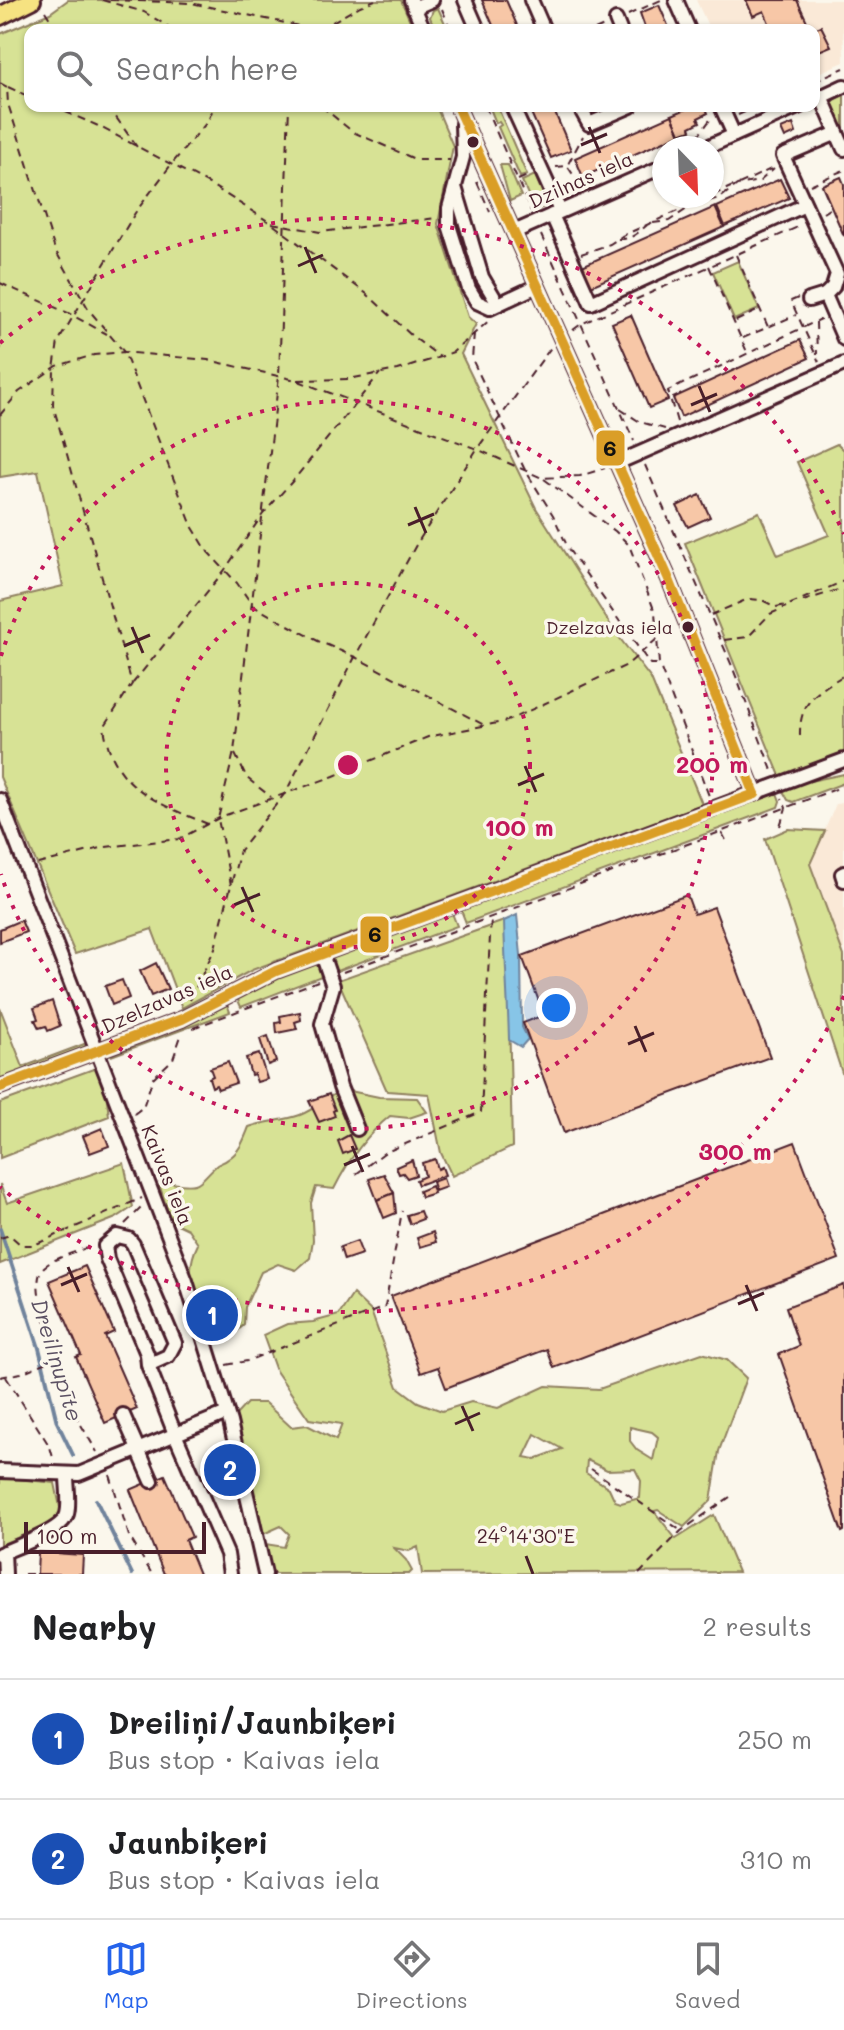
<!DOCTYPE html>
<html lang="en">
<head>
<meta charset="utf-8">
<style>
	:root { --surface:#fff; --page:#f2f2f2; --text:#202124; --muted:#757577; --line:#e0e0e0; --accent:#2563eb }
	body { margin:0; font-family:Mali,sans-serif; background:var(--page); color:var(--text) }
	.compass { position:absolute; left:652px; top:136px; width:72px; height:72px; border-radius:50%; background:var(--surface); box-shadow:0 2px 6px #0004; rotate:157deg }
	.scale { position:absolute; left:24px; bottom:20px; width:182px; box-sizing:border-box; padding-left:8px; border:4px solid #4a1f2b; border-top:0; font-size:22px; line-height:28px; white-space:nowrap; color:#4a1f2b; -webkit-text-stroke:6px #fbf7ec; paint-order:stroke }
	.you { position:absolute; left:556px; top:1008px; width:28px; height:28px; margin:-20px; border:6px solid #fff; border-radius:50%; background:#1a73e8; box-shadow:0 0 0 12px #1a73e833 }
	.badge { display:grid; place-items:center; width:52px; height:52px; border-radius:50%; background:var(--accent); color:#fff; font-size:26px; font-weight:700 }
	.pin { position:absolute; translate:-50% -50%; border:4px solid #fff; box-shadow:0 2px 8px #0006 }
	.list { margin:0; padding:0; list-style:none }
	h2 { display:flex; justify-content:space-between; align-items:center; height:104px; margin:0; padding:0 32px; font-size:34px }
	h2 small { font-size:26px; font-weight:400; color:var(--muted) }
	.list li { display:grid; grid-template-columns:52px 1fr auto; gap:24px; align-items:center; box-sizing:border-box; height:120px; padding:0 32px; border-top:2px solid var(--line) }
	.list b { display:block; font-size:30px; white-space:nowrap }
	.list p { margin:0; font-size:26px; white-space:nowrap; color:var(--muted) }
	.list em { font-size:26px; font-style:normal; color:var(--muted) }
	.icon { flex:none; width:44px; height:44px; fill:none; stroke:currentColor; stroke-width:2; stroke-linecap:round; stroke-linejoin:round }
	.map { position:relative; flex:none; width:844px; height:1574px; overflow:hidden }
	.search { position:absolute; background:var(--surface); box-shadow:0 2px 6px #0004; left:24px; right:24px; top:24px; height:88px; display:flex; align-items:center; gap:20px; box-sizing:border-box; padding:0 28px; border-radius:16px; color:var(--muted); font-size:30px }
	.sheet { height:344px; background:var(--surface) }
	nav { display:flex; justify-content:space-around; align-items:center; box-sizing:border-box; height:112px; border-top:2px solid var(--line); background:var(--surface); font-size:22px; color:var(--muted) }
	nav a { display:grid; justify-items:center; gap:4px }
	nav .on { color:var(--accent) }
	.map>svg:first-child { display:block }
	.built { fill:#fae9d7 }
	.green { fill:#d7e295; stroke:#908060; stroke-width:2; fill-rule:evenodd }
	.water { fill:#87c5e7; stroke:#6f839c; stroke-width:2 }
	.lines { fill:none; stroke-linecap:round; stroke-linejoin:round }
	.stream { stroke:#6f839c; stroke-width:4 }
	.building { fill:#f7c7a7; stroke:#4a1f2b; stroke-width:2 }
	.minor-casing { stroke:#4a1f2b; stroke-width:18 }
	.major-casing { stroke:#4a1f2b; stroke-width:22 }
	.path { stroke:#4a1f2b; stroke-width:2; stroke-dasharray:8 6; stroke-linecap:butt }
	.minor { stroke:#fbf7ec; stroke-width:12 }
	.major { stroke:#f6e281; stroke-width:16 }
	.bus-1-casing { stroke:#fbf7ec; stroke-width:16 }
	.bus-1 { stroke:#da9e28; stroke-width:10 }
	.ticks { fill:none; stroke:#4a1f2b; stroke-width:3 }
	.ring { fill:none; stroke:#c2185b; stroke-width:4; stroke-dasharray:4 8 }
	.bus-dot { fill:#4a1f2b; stroke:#fbf7ec; stroke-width:3 }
	.labels { text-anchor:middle; stroke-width:7; stroke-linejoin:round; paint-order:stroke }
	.bus-label { font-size:18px; fill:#4a1f2b; stroke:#fbf7ec; text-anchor:end }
	.street-label { font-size:20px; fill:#4a1f2b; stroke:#fbf7ec }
	.water-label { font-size:22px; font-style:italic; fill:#5c5163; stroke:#fbf7ec }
	.ticks-label { font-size:20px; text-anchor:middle; fill:#4a1f2b; stroke:#fbf7ec; stroke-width:7; stroke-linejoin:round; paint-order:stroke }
	.centre { fill:#c2185b; stroke:#fbf7ec; stroke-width:4 }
	.ring-label { font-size:24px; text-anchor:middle; font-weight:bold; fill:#c2185b; stroke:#fbf7ec; stroke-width:7; stroke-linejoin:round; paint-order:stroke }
	.line-badge { stroke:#fbf7ec; stroke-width:3 }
	.pale-badge-label { font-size:22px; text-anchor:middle; font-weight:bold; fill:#111 }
</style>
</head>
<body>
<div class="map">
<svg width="844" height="1574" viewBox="0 0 844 1574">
	<rect width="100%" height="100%" fill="#fbf7ec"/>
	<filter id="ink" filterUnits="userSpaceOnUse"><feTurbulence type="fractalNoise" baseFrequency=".0125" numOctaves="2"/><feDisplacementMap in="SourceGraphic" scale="16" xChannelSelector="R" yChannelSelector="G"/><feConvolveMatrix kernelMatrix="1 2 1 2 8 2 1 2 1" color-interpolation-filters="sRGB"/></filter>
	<g filter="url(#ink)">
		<g class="built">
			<path d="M696 0H843L844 62 814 75V30H710Z"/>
			<path d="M844 803V956L810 864 836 804Z"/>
		</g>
		<g class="green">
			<path d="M68 0H401L414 30H30V106H436L453 146 438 224 468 317 476 324 461 354 536 508 615 632 651 679 702 804 252 970 182 1008 152 929 75 954 0 777V601L63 586 38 471 0 477V34L50 13Z"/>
			<path d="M438 8 448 30H433L430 23 432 22 430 17 433 10Z"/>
			<path d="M844 95V132L831 105 835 99Z"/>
			<path d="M489 106H497L527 175 520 177 498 127 501 125 499 122 496 123Z"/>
			<path d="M500 165H508L521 196 510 201Z"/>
			<path d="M535 175 545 199 543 207 535 211 522 181Z"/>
			<path d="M738 261 759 309 734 320 713 272Z"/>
			<path d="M837 444 844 451V752L780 776 685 543 759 512 778 555 829 535 797 462Z"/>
			<path d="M844 774V783L793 802 788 800 783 791 805 782Z"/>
			<path d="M777 793 780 801 778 807 466 923 461 910Z"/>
			<path d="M788 829 825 831 810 864 844 956V1079L765 839Z"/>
			<path d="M452 913 457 926 334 972 329 958Z"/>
			<path d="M507 920 512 1147 452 1176 441 1153 429 1094 387 1091 338 980Z"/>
			<path d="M319 963 324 975 241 1007 237 998 283 976Z"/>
			<path d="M227 1004 230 1012 111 1056 116 1052 186 1025Z"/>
			<path d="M0 1008 23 1067 87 1043 83 1050 0 1079Z"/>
			<path d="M96 1068 106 1092 109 1116 0 1158V1103Z"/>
			<path d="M345 1090 379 1097 417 1098 427 1112 409 1118 390 1116C366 1135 348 1161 334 1189L316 1187 311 1203 313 1240 310 1258 296 1270 278 1264 261 1272 245 1307 244 1325 230 1337C228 1331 227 1324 224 1318 218 1308 210 1304 201 1296 186 1283 190 1260 198 1244L188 1229 171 1221 160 1187 161 1169 172 1183C204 1188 197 1182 217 1165 220 1163 225 1162 228 1159 240 1152 244 1139 249 1127 265 1121 283 1121 300 1115 319 1108 324 1096 345 1090Z"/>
			<path d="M124 1163 133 1207 116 1218 0 1264V1184L7 1203Z"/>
			<path d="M353 1294 371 1311 398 1387 418 1402 442 1411 471 1402 498 1408 546 1386 599 1389 702 1353 727 1360 746 1378 719 1451 711 1501 684 1527 658 1510 654 1511 676 1539 714 1515 738 1572 422 1574 418 1547 409 1551 394 1548 406 1560 412 1571 409 1574H270L265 1544 284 1547 289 1534 281 1526 261 1535 236 1415 247 1403H265L291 1427 307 1425 336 1440 342 1424 309 1419 276 1371 263 1335 287 1324 313 1322 339 1315ZM630 1427 652 1432 658 1437 653 1460 637 1450 630 1441ZM535 1434 562 1449 535 1459 524 1457ZM587 1460 607 1470 635 1469 641 1481 640 1498 621 1503 615 1501 609 1488 586 1473Z"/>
			<path d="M0 1477 55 1483 61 1512 51 1524 0 1545Z"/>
		</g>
		<path class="water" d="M517 915 521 955 522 1027 528 1039 521 1047 509 1040C508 1000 505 961 504 921Z"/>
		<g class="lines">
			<g class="stream">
				<path d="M0 1229 39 1348 57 1422 73 1455"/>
				<path d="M96 1500 132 1574"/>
			</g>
		</g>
		<g class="building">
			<path d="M482 0H506L519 30H495Z"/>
			<path d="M746 0H797L811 30H772L764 11 753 16Z"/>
			<path d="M659 5 670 30H646L640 13Z"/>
			<path d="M821 26 831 46 814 53V30H812Z"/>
			<path d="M528 106H552L571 150 551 158Z"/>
			<path d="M693 106H705L708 113 698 118 700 122 690 127 691 130 680 134 672 115Z"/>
			<path d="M672 115 680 134 583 177 575 158Z"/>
			<path d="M793 124 796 133 785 138 781 129Z"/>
			<path d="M841 177 844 184V236L822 185Z"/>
			<path d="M780 179 789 198 725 226 717 207Z"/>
			<path d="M715 207 724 227 591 286 582 266Z"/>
			<path d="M631 315 668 400 649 408 612 323Z"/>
			<path d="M800 340 809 358 681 417 673 398Z"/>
			<path d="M700 495 710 517 688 527 677 506Z"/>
			<path d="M687 895 694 914 714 907 770 1057 564 1133 523 1023 544 1015 522 956Z"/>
			<path d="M21 920 26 932 0 942V929Z"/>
			<path d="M156 963 168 989 151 996 140 971Z"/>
			<path d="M122 980 129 998 112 1005 105 986Z"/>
			<path d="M52 1001 60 1026 48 1031 46 1026 39 1028 35 1020 38 1019 34 1008Z"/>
			<path d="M300 1012 301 1020 295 1022 297 1029 277 1033 276 1023 281 1022 280 1016Z"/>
			<path d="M268 1036 276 1062 268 1065 260 1039Z"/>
			<path d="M259 1054 267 1079 257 1082 254 1074 251 1075 246 1058Z"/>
			<path d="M228 1062 236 1083 218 1089 216 1085 212 1087 209 1078 213 1076 210 1068Z"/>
			<path d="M329 1094 335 1110 333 1111 335 1116 319 1122 309 1101Z"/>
			<path d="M102 1128 109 1146 90 1153 83 1136Z"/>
			<path d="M349 1135 355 1149 343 1154 338 1141Z"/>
			<path d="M795 1142 839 1259 554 1368 547 1349 446 1388 438 1367 421 1373 391 1296Z"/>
			<path d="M435 1159 438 1169 442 1167 445 1175 418 1185 416 1180 425 1176 422 1163Z"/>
			<path d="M412 1160 416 1175 407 1178 403 1173 399 1174 396 1167Z"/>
			<path d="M384 1174 394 1193 377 1200 369 1179Z"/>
			<path d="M443 1178 446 1187 435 1191 432 1182Z"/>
			<path d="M431 1186 434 1193 421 1197 419 1191Z"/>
			<path d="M394 1193 396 1213 384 1218 377 1200Z"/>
			<path d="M420 1211 423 1219 410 1224 407 1215Z"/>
			<path d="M433 1232 436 1242 420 1247 417 1238Z"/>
			<path d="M357 1241 362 1254 344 1260 340 1247Z"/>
			<path d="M85 1266 114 1332 105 1336 137 1409 105 1423 76 1357 81 1355 49 1281Z"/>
			<path d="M844 1285V1531L842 1532 779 1354 799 1346 786 1307Z"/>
			<path d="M165 1475 192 1537 185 1540 199 1574H164L130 1490Z"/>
			<path d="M38 1552 83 1555 82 1574H37Z"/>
		</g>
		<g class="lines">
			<defs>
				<g id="minor">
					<path d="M411 0 424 30"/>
					<path d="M465 0 478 30"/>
					<path d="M531 0 544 30"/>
					<path d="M676 0 689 30"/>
					<path d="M414 8 432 0"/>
					<path d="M616 20 620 30"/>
					<path d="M821 96 844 149"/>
					<path d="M814 100 844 86"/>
					<path d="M457 106 668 577 755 794"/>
					<path d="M512 106 560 211"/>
					<path d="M579 106 589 124 631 106"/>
					<path d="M721 106 734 135"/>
					<path d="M462 124 463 157 449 208V225L469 289 477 302 490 308 537 286"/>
					<path d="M837 133 783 156 837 274 833 287 825 295 844 339"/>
					<path d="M705 148 800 106"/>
					<path d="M455 187 482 277 498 304"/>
					<path d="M552 215 591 303 805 205"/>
					<path d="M514 232 664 166"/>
					<path d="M809 300 825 295"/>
					<path d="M617 463 844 364"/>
					<path d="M0 800 186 1281 230 1422 265 1574"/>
					<path d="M844 873 842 874 844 880"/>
					<path d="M322 954 333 986 322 1024 340 1087 357 1129"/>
					<path d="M0 1087 182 1019 276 971 844 760"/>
					<path d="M148 1365 168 1356 175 1343 133 1244 129 1239 117 1236 105 1246 107 1259 147 1354 148 1365 175 1434 227 1554 230 1574"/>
					<path d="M123 1415 152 1481"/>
					<path d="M0 1471 79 1474 227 1413"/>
					<path d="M4 1552 5 1574"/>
					<path d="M0 1554C15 1547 63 1531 67 1514 70 1503 67 1487 67 1475"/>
				</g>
				<path id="major" d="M0 16 32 0"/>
			</defs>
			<use href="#minor" class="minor-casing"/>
			<use href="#major" class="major-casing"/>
			<g class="path">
				<path d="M102 0 144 12 174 30"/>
				<path d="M110 0 191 3 318 30"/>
				<path d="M442 9 451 30"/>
				<path d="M45 11 57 30"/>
				<path d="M628 15 661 0"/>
				<path d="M320 29 360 6 375 0"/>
				<path d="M296 30 303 27"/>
				<path d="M595 30 604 26"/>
				<path d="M814 81 844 68"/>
				<path d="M0 83 7 87 8 104 55 250 89 310 124 352 192 526 208 552 237 583 253 606 318 641 355 657 486 726"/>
				<path d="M8 87 30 97"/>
				<path d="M52 106 96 125 211 185 271 223 367 294 412 336 440 357"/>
				<path d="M108 106 137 147"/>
				<path d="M321 106 353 132 417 160H450"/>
				<path d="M485 106 531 211"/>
				<path d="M738 115 758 106"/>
				<path d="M701 138 699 135 712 117"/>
				<path d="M556 167 567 166 583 136"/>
				<path d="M568 167 582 188"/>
				<path d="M518 180 530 175"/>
				<path d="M477 182 490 212"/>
				<path d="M739 184 773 168"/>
				<path d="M810 185 844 170"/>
				<path d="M713 195 733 186"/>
				<path d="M695 204 720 198 737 185 760 181 774 169"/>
				<path d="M823 213 832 207"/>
				<path d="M272 223 320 232 436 218"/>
				<path d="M653 223 669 221 690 207"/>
				<path d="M541 235 634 441"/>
				<path d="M618 239C631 240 638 233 647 225"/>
				<path d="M581 254 610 244 622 236 711 196"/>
				<path d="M736 255 768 327"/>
				<path d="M709 266 747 352"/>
				<path d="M0 283 68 313 107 334"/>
				<path d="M798 298 791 301 819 362"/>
				<path d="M736 321 759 310"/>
				<path d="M816 322 817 355"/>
				<path d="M573 330 581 324 800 226"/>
				<path d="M474 334 472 359 524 468 553 515 569 550 650 664H657"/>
				<path d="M743 338 796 315"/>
				<path d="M298 380 348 379 398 370 440 357 453 352 491 319"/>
				<path d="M620 409 640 422 665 429"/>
				<path d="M0 415 19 392 57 366 94 355 124 352 208 360 296 380 477 449 542 478 580 476 605 468"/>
				<path d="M677 422 668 391 821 319"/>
				<path d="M645 465 732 666 773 773"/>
				<path d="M544 479 615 531 629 545 655 612 659 664 709 796"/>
				<path d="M803 601 844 588"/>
				<path d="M711 615 748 599 762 600 776 607 791 604 844 581"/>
				<path d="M724 640 748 637 770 614 786 607"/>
				<path d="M133 683 224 571 263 514 297 476 380 373"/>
				<path d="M800 736C799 701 817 692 844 675"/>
				<path d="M235 754 247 778 271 797"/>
				<path d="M208 824C158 804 112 787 104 727L132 684 53 405 54 369 58 342 135 213 170 166 208 121 214 106"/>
				<path d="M780 826 786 808 782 798"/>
				<path d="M722 833 728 844"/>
				<path d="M38 864 105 847 179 839 223 816 334 776 428 737 507 721 627 665 658 638"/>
				<path d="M231 885 218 819 234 752 279 376 289 106"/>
				<path d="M343 972 844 786"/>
				<path d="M190 1000 215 948 240 850 286 792 355 657 416 545 477 449 552 346"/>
				<path d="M193 1028 318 981"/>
				<path d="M134 1114 143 1107 153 1078 173 1059 182 1033"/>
				<path d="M356 1174 384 1153 481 1112 491 917"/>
				<path d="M125 1224 143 1206"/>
				<path d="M0 1238 10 1235 21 1245H34L142 1198"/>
				<path d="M58 1359 77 1418 97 1452"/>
				<path d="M226 1365 247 1361 385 1307 402 1211"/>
				<path d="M0 1377 21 1373 57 1358C53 1337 27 1283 44 1267 55 1257 77 1252 91 1246"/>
				<path d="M6 1377 50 1447 54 1461"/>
				<path d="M591 1469 680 1530"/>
				<path d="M110 1475 129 1536 152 1574"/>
				<path d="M24 1574H37"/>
				<path d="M639 1574 681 1531 730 1497"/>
			</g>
			<use href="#minor" class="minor"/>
			<use href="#major" class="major"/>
			<defs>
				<g id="bus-1">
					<path d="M457 106 668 577 755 794"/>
					<path d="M0 1087 182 1019 276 971 755 794"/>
				</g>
			</defs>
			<use href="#bus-1" class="bus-1-casing"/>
			<use href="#bus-1" class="bus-1"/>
		</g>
	</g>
	<path class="ticks" d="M589 127 600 153M581 145 607 134M305 247 316 273M298 266 323 255M699 386 710 412M691 405 717 394M415 507 426 533M408 525 434 514M132 627 143 653M124 646 150 635M525 766 536 792M518 785 544 774M242 887 253 912M234 905 260 894M635 1026 646 1052M628 1044 654 1033M352 1146 363 1172M344 1165 370 1154M68 1267 79 1292M61 1285 87 1274M746 1285 757 1311M738 1304 764 1293M462 1406 473 1431M455 1424 480 1413M526 1556 533 1574"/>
	<g class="ring">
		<circle cx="348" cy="765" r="182"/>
		<path d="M1 656A364 364 0 1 1 1 874"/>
		<path d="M844 996A547 547 0 0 1 0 1187M0 343A547 547 0 0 1 844 534"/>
	</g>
	<g class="bus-dot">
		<circle cx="473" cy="142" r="7"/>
		<circle cx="688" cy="627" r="7"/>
	</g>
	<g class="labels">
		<g class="bus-label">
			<text x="673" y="634">Dzelzavas iela</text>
		</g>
		<g class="street-label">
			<text transform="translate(581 180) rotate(-24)" y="7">Dzilnas iela</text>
			<text transform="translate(167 999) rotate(-24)" y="7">Dzelzavas iela</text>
			<text transform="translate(167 1175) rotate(68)" y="7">Kaivas iela</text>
		</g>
		<g class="water-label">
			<text transform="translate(57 1360) rotate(73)" y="8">Dreiliņupīte</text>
		</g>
	</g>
	<g class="ticks-label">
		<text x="526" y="1543">24°14'30"E</text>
	</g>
	<circle cx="348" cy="765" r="12" class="centre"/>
	<g class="ring-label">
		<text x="712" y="773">200 m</text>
		<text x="519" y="836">100 m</text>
		<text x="735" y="1160">300 m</text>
	</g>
	<g class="line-badge">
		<rect x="595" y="429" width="31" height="38" rx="8" fill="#da9e28"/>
		<rect x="359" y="915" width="31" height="39" rx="8" fill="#da9e28"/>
	</g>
	<g class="pale-badge-label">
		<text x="610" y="456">6</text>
		<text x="375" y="942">6</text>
	</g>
</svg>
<svg class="compass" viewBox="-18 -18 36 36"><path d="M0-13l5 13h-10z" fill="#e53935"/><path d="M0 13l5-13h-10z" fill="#757577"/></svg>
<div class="scale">100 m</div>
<div class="you"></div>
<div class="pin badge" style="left:212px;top:1315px;background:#1a4fb4">1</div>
<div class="pin badge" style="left:230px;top:1470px;background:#1a4fb4">2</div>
<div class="search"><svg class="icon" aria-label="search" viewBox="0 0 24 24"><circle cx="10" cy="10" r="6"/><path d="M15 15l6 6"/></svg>Search here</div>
</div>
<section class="sheet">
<h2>Nearby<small>2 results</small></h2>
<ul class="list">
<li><span class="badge" style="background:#1a4fb4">1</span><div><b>Dreiliņi/Jaunbiķeri</b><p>Bus stop · Kaivas iela</p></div><em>250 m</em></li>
<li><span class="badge" style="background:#1a4fb4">2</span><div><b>Jaunbiķeri</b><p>Bus stop · Kaivas iela</p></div><em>310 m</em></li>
</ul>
</section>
<nav>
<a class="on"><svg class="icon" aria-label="map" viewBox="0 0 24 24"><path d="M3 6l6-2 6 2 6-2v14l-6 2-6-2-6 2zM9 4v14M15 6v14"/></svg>Map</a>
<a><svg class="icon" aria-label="directions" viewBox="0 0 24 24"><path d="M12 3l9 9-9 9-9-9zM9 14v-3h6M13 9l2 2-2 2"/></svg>Directions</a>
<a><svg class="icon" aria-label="saved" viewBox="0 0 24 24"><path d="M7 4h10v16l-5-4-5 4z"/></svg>Saved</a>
</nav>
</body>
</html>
